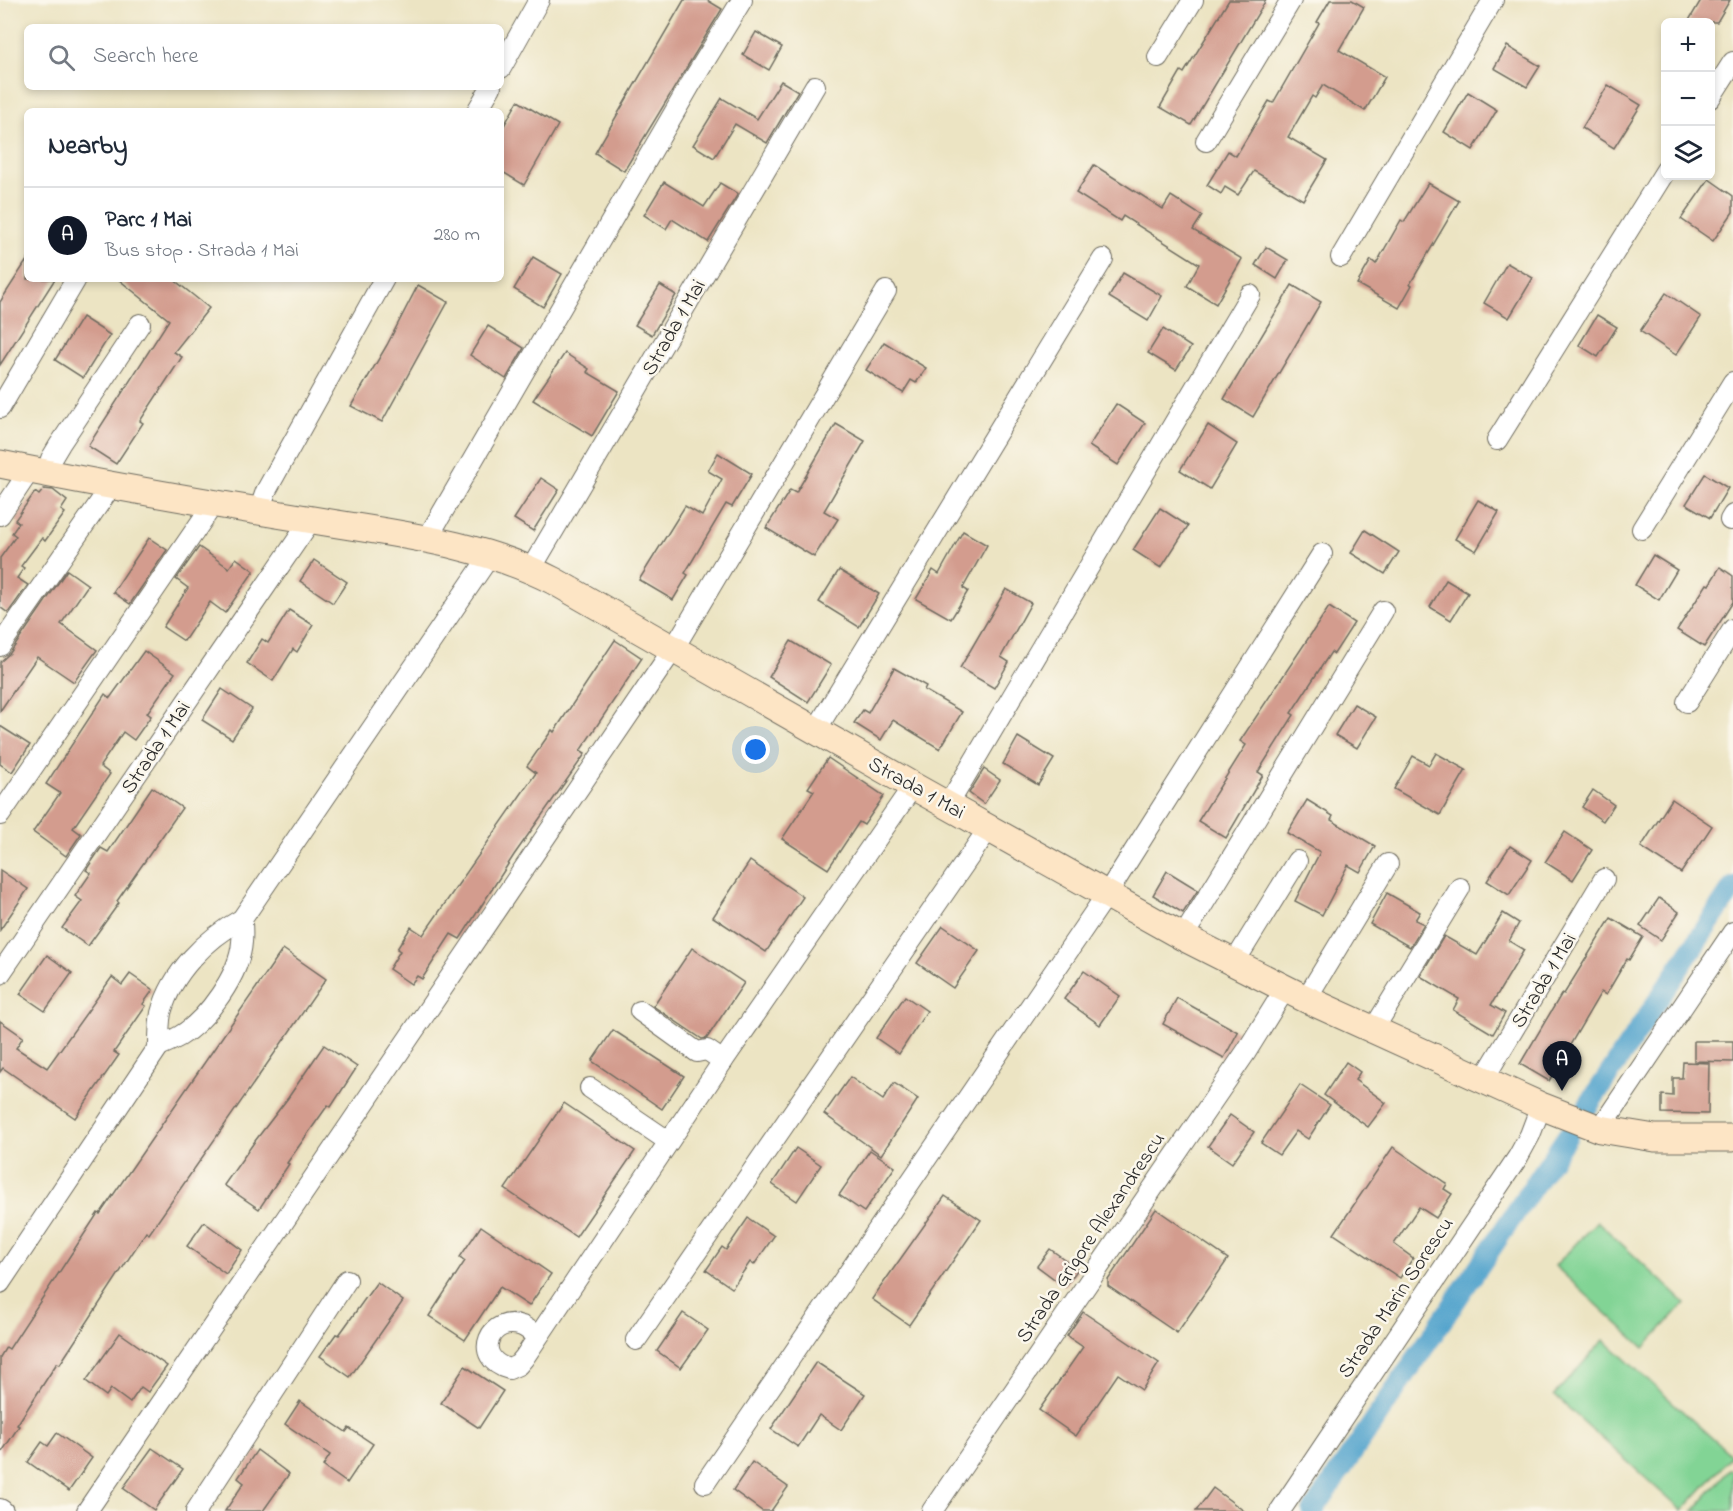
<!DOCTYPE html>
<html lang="en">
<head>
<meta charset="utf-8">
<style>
	:root { --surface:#fff; --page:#f2f2f3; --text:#1f2937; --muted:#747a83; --line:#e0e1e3; --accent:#111827 }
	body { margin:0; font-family:"Indie Flower",sans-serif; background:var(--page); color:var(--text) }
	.controls { position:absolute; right:18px; top:18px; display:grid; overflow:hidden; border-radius:9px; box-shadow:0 3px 9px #0003 }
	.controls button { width:54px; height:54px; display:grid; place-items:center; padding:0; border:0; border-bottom:2px solid var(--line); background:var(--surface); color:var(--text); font:30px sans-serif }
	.you { position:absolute; left:756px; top:750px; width:21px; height:21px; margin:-15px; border:4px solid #fff; border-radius:50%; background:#1a73e8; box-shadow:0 0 0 9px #1a73e833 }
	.badge { display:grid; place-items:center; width:39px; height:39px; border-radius:50%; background:var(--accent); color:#fff; font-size:20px; font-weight:700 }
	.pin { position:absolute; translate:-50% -50px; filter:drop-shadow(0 2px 3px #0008) }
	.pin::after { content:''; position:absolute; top:32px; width:21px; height:18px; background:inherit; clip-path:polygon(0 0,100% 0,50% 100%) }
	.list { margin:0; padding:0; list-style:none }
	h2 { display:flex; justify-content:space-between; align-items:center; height:78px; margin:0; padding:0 24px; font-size:26px }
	h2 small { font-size:20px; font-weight:400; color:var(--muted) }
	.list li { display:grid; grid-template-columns:39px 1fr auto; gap:18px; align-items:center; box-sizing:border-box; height:96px; padding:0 24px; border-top:2px solid var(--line) }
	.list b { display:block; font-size:22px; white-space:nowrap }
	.list p { margin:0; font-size:20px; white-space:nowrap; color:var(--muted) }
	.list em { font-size:20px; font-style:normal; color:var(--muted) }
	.icon { flex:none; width:33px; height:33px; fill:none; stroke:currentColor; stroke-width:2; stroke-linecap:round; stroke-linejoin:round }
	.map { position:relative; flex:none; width:1733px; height:1511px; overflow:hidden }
	.search { position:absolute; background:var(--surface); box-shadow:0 3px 9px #0003; left:24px; top:24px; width:480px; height:66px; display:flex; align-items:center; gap:15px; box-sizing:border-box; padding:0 21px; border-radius:9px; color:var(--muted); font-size:22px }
	.panel { position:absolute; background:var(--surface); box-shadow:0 3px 9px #0003; left:24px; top:108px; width:480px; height:174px; border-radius:9px }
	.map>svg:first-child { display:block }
	.green { fill:#82d495; stroke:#568060; stroke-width:1.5 }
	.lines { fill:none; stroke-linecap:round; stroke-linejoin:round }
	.canal { stroke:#51a3cc; stroke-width:21 }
	.building { fill:#d39c8e }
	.street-casing { stroke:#6f6c60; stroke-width:22 }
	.secondary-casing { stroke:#6f6c60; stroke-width:29 }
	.street { stroke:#fff; stroke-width:20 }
	.secondary { stroke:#fde5c5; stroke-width:27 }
	.labels { text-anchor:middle; stroke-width:5; stroke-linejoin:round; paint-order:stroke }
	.street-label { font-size:21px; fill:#2b2b2b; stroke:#fbf7ec }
</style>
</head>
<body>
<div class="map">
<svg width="1733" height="1511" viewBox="0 0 1733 1511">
	<rect width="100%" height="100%" fill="#fbf7ec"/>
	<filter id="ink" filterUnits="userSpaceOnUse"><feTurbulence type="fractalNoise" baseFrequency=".0167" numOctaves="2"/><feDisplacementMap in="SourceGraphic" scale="12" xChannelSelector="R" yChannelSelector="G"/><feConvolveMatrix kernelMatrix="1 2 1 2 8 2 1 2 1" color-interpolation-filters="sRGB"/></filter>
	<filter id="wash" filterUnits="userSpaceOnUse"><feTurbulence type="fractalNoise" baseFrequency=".008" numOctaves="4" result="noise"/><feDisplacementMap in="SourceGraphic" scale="24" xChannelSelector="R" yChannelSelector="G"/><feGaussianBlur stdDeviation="1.35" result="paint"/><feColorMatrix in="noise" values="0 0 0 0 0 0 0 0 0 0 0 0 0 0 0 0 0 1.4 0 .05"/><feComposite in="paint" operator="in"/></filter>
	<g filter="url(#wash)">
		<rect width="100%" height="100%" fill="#ece4c3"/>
		<g class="green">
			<path d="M1597 1221 1685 1303 1644 1348 1555 1266Z"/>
			<path d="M1604 1340 1732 1456 1682 1511 1554 1395Z"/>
			<path d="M1730 1469 1733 1472V1511H1693Z"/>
		</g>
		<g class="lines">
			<g class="canal">
				<path d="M1588 1106 1733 887"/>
				<path d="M1313 1511 1568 1135"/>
			</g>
		</g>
		<g id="blocks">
			<g class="building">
				<path d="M684 0H707L722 9 624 171 595 153Z"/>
				<path d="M1229 0H1266L1191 125 1160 107 1181 71 1184 73Z"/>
				<path d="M1330 0H1352L1364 7 1339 50 1385 77 1365 111 1323 85 1315 98 1312 96 1288 137 1327 160 1303 200 1254 171 1238 195 1225 187 1221 194 1207 185 1228 151 1236 156 1269 101 1273 103 1319 23 1317 22Z"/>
				<path d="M1701 0H1730L1717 22H1688Z"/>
				<path d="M756 32 782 47 769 70 743 55Z"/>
				<path d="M1507 46 1540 66 1527 87 1494 68Z"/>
				<path d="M781 81 798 91 767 143 735 124 714 158 693 145 722 98 757 119Z"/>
				<path d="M1608 85 1641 105 1614 148 1582 128Z"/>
				<path d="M1468 92 1497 110 1473 150 1444 132Z"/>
				<path d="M518 101 558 125 524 185 501 171V131Z"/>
				<path d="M1094 165 1163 209 1171 196 1202 216 1193 230 1242 259 1216 304 1187 286 1199 264 1123 216 1120 221 1076 193Z"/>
				<path d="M1709 179 1733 196V212L1713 241 1681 219Z"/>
				<path d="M664 182 704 207 720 183 738 194 708 242 672 219 666 229 644 215Z"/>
				<path d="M1428 183 1459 201 1410 284 1412 285 1399 308 1357 284 1371 260 1376 264 1401 220 1404 222Z"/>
				<path d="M1266 247 1288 260 1277 279 1255 265Z"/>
				<path d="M533 257 562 274 543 307 514 289Z"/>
				<path d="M27 260V279H55L0 365V302Z"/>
				<path d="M1507 263 1533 278 1509 318 1484 303Z"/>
				<path d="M1123 273 1162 296 1148 321 1109 297Z"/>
				<path d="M118 279H173L209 308 174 352 182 357 140 421 143 423 116 464 88 446 169 320Z"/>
				<path d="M418 285 448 302 382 422 351 406 387 345Z"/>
				<path d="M660 285 676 295 652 335 635 325Z"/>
				<path d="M1292 285 1321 302 1253 417 1224 399Z"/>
				<path d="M1666 293 1701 317 1676 355 1640 331Z"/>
				<path d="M1597 315 1617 327 1598 357 1579 345Z"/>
				<path d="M82 317 110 335 83 378 55 360Z"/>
				<path d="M488 326 524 348 506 379 470 355Z"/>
				<path d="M1163 329 1191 347 1176 370 1148 353Z"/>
				<path d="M884 342 926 368 916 383 911 380 903 393 866 370Z"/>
				<path d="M565 353 589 369 587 372 619 391 592 436 533 400Z"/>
				<path d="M1116 404 1145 423 1118 465 1089 446Z"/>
				<path d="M836 424 865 441 824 511 838 519 814 557 766 528 790 490 796 493Z"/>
				<path d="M1208 425 1237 444 1210 489 1180 470Z"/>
				<path d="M718 453 752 474 732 507 726 504 685 573 688 575 673 600 639 580 685 506 702 516 722 479 708 471Z"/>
				<path d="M1705 474 1728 488 1710 518 1686 504Z"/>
				<path d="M541 478 559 490 533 531 514 519Z"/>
				<path d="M44 489 53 490 67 501 61 510 65 513 45 541 42 538 21 566 24 568 17 578 28 585 8 613 0 607V558L16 536 12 533 19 523 15 520 35 492 39 495Z"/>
				<path d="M1478 500 1499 512 1476 551 1455 539Z"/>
				<path d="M1160 508 1188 526 1161 568 1133 550Z"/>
				<path d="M1365 530 1399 552 1385 574 1351 553Z"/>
				<path d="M963 531 987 545 963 588 968 591 951 619 916 599 933 570 939 574Z"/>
				<path d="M149 538 167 550 130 604 113 592Z"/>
				<path d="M199 547 229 568 236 558 254 571 225 613 210 602 184 641 163 627 188 588 176 579Z"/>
				<path d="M1653 555 1677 570 1659 600 1635 585Z"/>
				<path d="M314 560 347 582 333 603 300 581Z"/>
				<path d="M1720 567 1733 576V602L1704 647 1677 630 1707 584 1709 585Z"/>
				<path d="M67 570 88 585 61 624 97 650 74 682 37 657 0 711V662L10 653Z"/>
				<path d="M839 570 879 594 859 627 819 602Z"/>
				<path d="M1446 580 1468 593 1451 620 1430 607Z"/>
				<path d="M1006 589 1031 603 1001 657 1009 662 994 688 960 668Z"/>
				<path d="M1329 607 1354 623 1334 654 1331 652 1291 713 1294 715 1258 772 1263 775 1226 838 1198 821 1246 745 1240 741Z"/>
				<path d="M289 610 313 625 297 652 293 649 273 681 247 663 262 639 268 643Z"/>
				<path d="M615 640 642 658 580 751 585 754 514 855 460 939 451 934 422 979 417 976 411 984 389 969 400 951 397 949 411 927 423 935 536 773 527 766 552 730 554 732Z"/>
				<path d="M791 641 831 665 808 702 769 677Z"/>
				<path d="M144 651 175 673 147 713 151 716 134 740 123 732 100 766 110 774 73 828 81 834 66 856 33 832 60 793 46 784 105 694 110 698Z"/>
				<path d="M894 668 926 686 924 690 962 712 940 749 893 720 881 740 854 723 863 710 868 713Z"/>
				<path d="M222 689 252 709 232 739 202 720Z"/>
				<path d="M1354 704 1376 717 1357 748 1335 735Z"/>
				<path d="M0 726 30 745 12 772 0 764Z"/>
				<path d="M1018 737 1054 759 1038 785 1003 764Z"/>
				<path d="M1436 753 1466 770 1440 815 1394 789 1413 756 1429 765Z"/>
				<path d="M828 758 884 796 864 825 859 822 828 869 782 839 814 791 808 788Z"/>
				<path d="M984 769 1000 780 984 804 969 793Z"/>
				<path d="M152 787 182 808 117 901 119 903 88 946 62 928 82 901 75 896 91 873 86 870 101 848 108 852Z"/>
				<path d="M1593 790 1614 805 1603 821 1582 807Z"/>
				<path d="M1672 799 1712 826 1681 873 1641 847Z"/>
				<path d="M1307 800 1333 816 1331 820 1375 846 1360 872 1348 865 1322 915 1295 901 1320 852 1287 833Z"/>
				<path d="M1565 832 1592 850 1573 880 1545 862Z"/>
				<path d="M1510 846 1532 860 1509 895 1487 881Z"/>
				<path d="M750 861 803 897 766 952 713 917Z"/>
				<path d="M0 870 28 889 0 930Z"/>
				<path d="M1167 871 1198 890 1183 913 1153 895Z"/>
				<path d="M1387 893 1420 912 1415 920 1424 924 1410 947 1370 924Z"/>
				<path d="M1659 898 1679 912 1661 940 1640 926Z"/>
				<path d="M1503 913 1519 923 1509 941 1524 950 1491 1005 1505 1013 1493 1034 1453 1010 1459 999 1420 976 1444 936 1477 955Z"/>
				<path d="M1611 918 1643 937 1629 960 1627 959 1606 995 1601 992 1549 1081 1520 1064 1562 993 1564 994Z"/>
				<path d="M943 926 979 951 953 988 917 963Z"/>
				<path d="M692 948 744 983 707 1038 702 1039 653 1006Z"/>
				<path d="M283 949 326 979 149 1234 146 1232 60 1364 57 1363 17 1425 19 1426 0 1455V1357L6 1347 9 1349 98 1213 100 1214Z"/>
				<path d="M47 955 72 973 45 1011 20 994Z"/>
				<path d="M1084 971 1120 996 1100 1025 1064 999Z"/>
				<path d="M130 974 153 990 143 1004 146 1006 114 1052 119 1055 75 1118 3 1068 0 1072V1021L23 1037 16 1048 47 1068 112 977 122 985Z"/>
				<path d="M905 996 927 1011 899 1054 876 1038Z"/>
				<path d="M1177 998 1238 1032 1224 1058 1163 1024Z"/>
				<path d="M613 1030 684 1076 662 1109 592 1061Z"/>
				<path d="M1694 1041H1733V1062L1694 1061Z"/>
				<path d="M324 1045 357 1067 331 1107 328 1105 287 1163 289 1164 259 1209 224 1185 255 1141 288 1098Z"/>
				<path d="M1346 1062 1360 1072 1355 1080 1386 1103 1368 1127 1324 1095Z"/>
				<path d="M1683 1062 1709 1063 1708 1114 1662 1113V1095L1673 1096V1078H1682Z"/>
				<path d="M850 1077 883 1100 894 1083 918 1099 881 1155 824 1114Z"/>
				<path d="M1300 1085 1330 1105 1308 1139 1296 1131 1279 1155 1261 1143Z"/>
				<path d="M564 1103 635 1151 576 1237 505 1189Z"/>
				<path d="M1230 1115 1254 1132 1232 1163 1208 1146Z"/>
				<path d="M1393 1147 1447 1184 1444 1189 1452 1194 1436 1218 1419 1207 1394 1244 1413 1258 1400 1278 1334 1234Z"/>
				<path d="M796 1148 821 1165 797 1201 772 1184Z"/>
				<path d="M870 1150 895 1167 864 1212 839 1195Z"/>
				<path d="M945 1196 981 1220 909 1325 872 1299Z"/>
				<path d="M1156 1209 1228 1259 1177 1333 1108 1286V1280Z"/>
				<path d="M748 1218 774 1236 754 1265 750 1262 732 1288 706 1270 722 1247 726 1250Z"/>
				<path d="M204 1222 242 1250 226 1274 187 1246Z"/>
				<path d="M481 1226 551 1274 529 1306 500 1287 465 1340 429 1316 465 1261 460 1257Z"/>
				<path d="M1050 1249 1078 1269 1065 1287 1037 1266Z"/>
				<path d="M377 1282 403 1301 350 1377 320 1356 336 1334 339 1335Z"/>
				<path d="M1083 1312 1159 1363 1142 1390 1118 1374 1076 1436 1039 1410 1083 1347 1067 1336Z"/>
				<path d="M683 1313 708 1330 681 1368 657 1351Z"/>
				<path d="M120 1333 167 1366 148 1392 141 1387 130 1403 111 1389 106 1396 86 1381Z"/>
				<path d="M816 1362 865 1394 841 1430 819 1415 798 1447 771 1429Z"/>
				<path d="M465 1366 503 1391 479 1428 441 1403Z"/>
				<path d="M300 1401 346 1432 349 1428 373 1444 347 1483 323 1466 330 1455 285 1424Z"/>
				<path d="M57 1433 92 1458 69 1491 28 1462 42 1442 48 1446Z"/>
				<path d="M152 1448 183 1469 154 1510 123 1488Z"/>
				<path d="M257 1450 289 1474 263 1511H225L244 1483 238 1478Z"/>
				<path d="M752 1462 788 1487 771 1511H762L733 1490Z"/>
				<path d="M1213 1488 1244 1511H1196Z"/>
			</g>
		</g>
	</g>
	<g filter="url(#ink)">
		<use href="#blocks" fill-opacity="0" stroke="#6f6c60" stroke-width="1.5"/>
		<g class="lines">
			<defs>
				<g id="street">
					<path d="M1158 57 1193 0"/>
					<path d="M501 68 539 0"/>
					<path d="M1710 98 1733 62"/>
					<path d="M477 111 491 87"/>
					<path d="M1206 141 1291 0"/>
					<path d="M1341 257 1493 0"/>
					<path d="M0 408 75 281"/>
					<path d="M1497 440 1666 170"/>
					<path d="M46 473 51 459 60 444 140 324"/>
					<path d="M259 511 266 491 384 279"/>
					<path d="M0 515 30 470"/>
					<path d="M1730 520 1733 515"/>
					<path d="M1642 529 1733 382"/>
					<path d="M427 539 696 75 742 0"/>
					<path d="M531 569 815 86"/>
					<path d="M0 646 112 485"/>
					<path d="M1687 702 1733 629"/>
					<path d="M816 730 1103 259"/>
					<path d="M948 805 1250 295"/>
					<path d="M0 815 214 503"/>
					<path d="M1183 937 1383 611"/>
					<path d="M1234 963 1297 861"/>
					<path d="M0 974 311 520"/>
					<path d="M1306 999 1388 864"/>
					<path d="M640 1011 697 1052 707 1050 723 1061"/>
					<path d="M1373 1030 1460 888"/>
					<path d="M159 1046C166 1043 173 1040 180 1036 207 1020 240 974 242 942 243 935 242 927 242 919"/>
					<path d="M1483 1080 1604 879"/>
					<path d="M590 1088 668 1141"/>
					<path d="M1600 1129 1733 932"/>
					<path d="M0 1283 159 1046C159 1035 159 1023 161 1013 172 972 206 939 242 919L491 554"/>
					<path d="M538 1337C533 1333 527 1328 522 1326 491 1314 470 1358 509 1369L518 1365 524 1358 723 1061 913 786"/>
					<path d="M636 1340 989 828"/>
					<path d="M705 1483 1107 894 1322 554"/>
					<path d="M0 1509 3 1511"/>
					<path d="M87 1511 674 648 886 291"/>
					<path d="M196 1511 347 1280"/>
					<path d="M932 1511 1246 1052 1285 989"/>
					<path d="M1280 1511 1518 1157 1530 1135 1541 1106"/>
				</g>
				<path id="secondary" d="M0 464C104 485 208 503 313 520 395 534 479 542 554 581L913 786 1183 937 1306 999 1541 1106 1600 1129 1655 1138H1733"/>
			</defs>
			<use href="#street" class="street-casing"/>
			<use href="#secondary" class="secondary-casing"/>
			<use href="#street" class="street"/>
			<use href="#secondary" class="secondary"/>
		</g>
	</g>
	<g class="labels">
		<g class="street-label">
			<text transform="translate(673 327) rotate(-60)" y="7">Strada 1 Mai</text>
			<text transform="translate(155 747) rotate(-56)" y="7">Strada 1 Mai</text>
			<text transform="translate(917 787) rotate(29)" y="7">Strada 1 Mai</text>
			<text transform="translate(1543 980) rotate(-59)" y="7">Strada 1 Mai</text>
			<text transform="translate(1090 1237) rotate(-56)" y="7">Strada Grigore Alexandrescu</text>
			<text transform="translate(1395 1297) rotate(-56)" y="7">Strada Marin Sorescu</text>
		</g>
	</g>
</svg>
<div class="controls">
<button>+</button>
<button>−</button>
<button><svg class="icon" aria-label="layers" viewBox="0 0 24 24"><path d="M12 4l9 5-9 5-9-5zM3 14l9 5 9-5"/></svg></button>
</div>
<div class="you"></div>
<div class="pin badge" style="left:1562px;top:1091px">A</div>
<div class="search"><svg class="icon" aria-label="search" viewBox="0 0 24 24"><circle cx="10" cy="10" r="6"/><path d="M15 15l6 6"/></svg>Search here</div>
<section class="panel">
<h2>Nearby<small></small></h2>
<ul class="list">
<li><span class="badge">A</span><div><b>Parc 1 Mai</b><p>Bus stop · Strada 1 Mai</p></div><em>280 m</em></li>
</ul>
</section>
</div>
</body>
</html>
